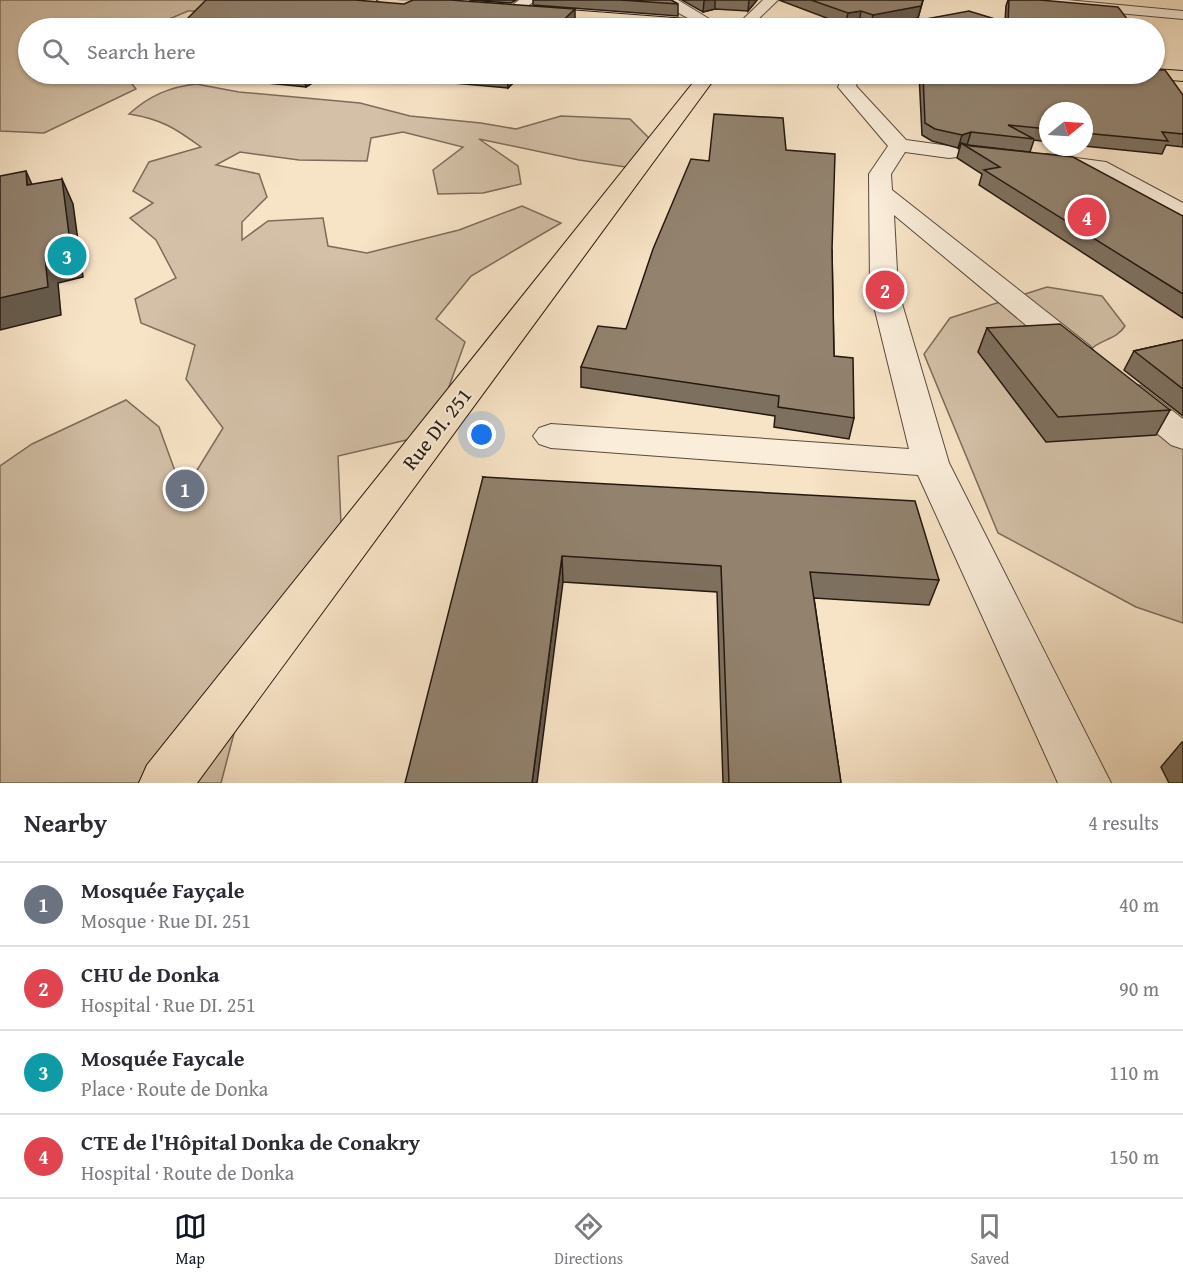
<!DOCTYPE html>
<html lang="en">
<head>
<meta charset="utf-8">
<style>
	:root { --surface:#fff; --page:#f7f7f7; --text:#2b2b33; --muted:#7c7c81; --line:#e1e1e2; --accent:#111827 }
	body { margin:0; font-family:"Gentium Book Plus",serif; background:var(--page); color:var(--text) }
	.compass { position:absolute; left:1039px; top:102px; width:54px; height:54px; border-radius:50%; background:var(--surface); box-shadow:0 2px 4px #0004; rotate:72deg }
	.you { position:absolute; left:482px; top:435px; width:21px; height:21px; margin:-15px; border:4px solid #fff; border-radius:50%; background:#1a73e8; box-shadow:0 0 0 9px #1a73e833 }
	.badge { display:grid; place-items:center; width:39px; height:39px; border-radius:50%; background:var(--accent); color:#fff; font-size:20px; font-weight:700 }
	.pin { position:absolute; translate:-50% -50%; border:3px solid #fff; box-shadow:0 2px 6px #0006 }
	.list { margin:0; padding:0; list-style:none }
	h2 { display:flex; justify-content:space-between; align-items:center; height:78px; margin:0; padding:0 24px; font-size:26px }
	h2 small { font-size:20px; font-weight:400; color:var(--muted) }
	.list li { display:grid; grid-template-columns:39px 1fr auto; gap:18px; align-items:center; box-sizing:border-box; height:84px; padding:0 24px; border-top:2px solid var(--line) }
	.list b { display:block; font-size:22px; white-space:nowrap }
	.list p { margin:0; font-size:20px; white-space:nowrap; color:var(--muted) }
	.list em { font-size:20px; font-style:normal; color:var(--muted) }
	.icon { flex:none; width:33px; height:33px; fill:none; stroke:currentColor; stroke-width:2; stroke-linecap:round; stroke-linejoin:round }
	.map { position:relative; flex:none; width:1183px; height:783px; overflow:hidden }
	.search { position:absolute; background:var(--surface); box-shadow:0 2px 4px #0004; left:18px; right:18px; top:18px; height:66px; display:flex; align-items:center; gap:15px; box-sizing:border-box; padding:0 21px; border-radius:33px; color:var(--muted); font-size:22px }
	.sheet { height:414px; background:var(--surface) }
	nav { display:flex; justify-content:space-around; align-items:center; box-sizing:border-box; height:84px; border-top:2px solid var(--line); background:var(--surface); font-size:16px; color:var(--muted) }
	nav a { display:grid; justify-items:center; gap:3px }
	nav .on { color:var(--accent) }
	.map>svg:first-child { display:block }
	.green { fill:#d3c0a7; stroke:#7c6c5b; stroke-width:1.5 }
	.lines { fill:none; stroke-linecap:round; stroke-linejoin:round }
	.minor-casing { stroke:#594b3d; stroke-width:2 }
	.major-casing { stroke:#24180f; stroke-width:2 }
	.minor { fill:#faedda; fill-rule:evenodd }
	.major { fill:#f7e3c6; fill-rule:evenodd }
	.wall { fill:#7e705f; stroke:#24180f; stroke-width:1.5 }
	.shaded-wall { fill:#665b4d; stroke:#24180f; stroke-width:1.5 }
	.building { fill:#92826e; stroke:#24180f; stroke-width:1.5 }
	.labels { text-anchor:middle; stroke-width:4.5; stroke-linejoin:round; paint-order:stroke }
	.street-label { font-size:21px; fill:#24180f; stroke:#faedda }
</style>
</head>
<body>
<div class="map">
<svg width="1183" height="783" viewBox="0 0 1183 783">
	<rect width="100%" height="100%" fill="#f7e3c6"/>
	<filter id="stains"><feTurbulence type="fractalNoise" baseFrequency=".00333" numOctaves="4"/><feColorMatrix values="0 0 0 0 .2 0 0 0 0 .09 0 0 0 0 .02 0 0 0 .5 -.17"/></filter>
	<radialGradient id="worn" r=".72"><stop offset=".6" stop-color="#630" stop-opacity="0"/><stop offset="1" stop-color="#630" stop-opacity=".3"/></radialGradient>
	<g class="green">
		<path d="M0 0H271L262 11H188L148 28H28V74H124L136 89 44 133 0 131Z"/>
		<path d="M196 84 239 92 360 103 410 116 481 123 516 129 561 116 630 119 659 148 639 169 579 160 479 139 518 166 521 184 483 193 438 194 433 170 463 147 403 132 371 138 367 161 299 160 240 152 216 165 259 174 267 197 242 222V240L268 221 323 218 328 246 367 253 459 230 522 206 561 223 471 276 436 319 465 342 432 434 338 456 342 547 254 657 221 783H0V466L32 444 126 400 159 427 183 493 223 428 186 379 195 345 141 323 135 299 176 278 156 240 130 218 153 203 133 191 149 162 201 147C175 128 161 119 129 114 149 96 169 87 196 84Z"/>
		<path d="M1047 287 1102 296 1125 326C1116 341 1097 339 1087 354L1183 425V623L1136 607 998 533 924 354 950 318Z"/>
	</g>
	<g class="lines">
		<defs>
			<g id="minor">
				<path d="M519 0H536L518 13H508L506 10Z"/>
				<path d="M655 0H678L721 26 719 28H706Z"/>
				<path d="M763 0H778L749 28H734Z"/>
				<path d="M1013 0H1067L1183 11V19L1020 4Z"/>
				<path d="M844 74H860L856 86 906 140 957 147 960 152 957 157 949 158 905 152 891 174 892 190 1090 346 1095 353 1090 360 1079 362 1068 360 894 215 898 290 949 463 1111 783H1058L918 475 551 448 539 444 533 436 539 428 551 424 909 449 870 290 869 174 888 146 838 87Z"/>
				<path d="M1046 154 1106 162 1183 203V220L1174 218 1093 173 1038 166 1035 161 1038 156Z"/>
				<path d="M1129 383 1141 386 1183 419V449L1171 445 1117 400 1112 393 1117 386Z"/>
			</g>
			<g id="major">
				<path d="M377 0C394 0 451 0 461 6L454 10 384 4Z"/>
				<path d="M529 7 740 23 748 28H689L524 14 522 11 524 8Z"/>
				<path d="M1154 69 1183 71V81L1145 78 1142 74H1154Z"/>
				<path d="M700 74H718L197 783H139L147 765Z"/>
			</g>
		</defs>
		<use href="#minor" class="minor-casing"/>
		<use href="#major" class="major-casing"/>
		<use href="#minor" class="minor"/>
		<use href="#major" class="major"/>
	</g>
	<g class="wall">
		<path d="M469 0H516L511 3Z"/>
		<path d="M533 0H671L678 4V16L533 5Z"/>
		<path d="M682 0H757L748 11 715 9 703 12Z"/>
		<path d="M779 0H923L918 18 870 27 859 23 845 25Z"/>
		<path d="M1008 0H1040L1134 28H918L920 20 1005 22 1006 6Z"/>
		<path d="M177 74H326L306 87Z"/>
		<path d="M354 74H522L508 88Z"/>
		<path d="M919 74H1155L1183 95V147L1166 145 1162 154 1084 146V111H1048V142L1034 140 1030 152 968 145 1183 216V318L979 185 982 174 957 158 960 147 958 148 932 141 922 135Z"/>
		<path d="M786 150 832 250 834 356 854 418 849 439 774 427 775 416 581 387V367L626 329 709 161Z"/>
		<path d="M987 328 1170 410 1156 435 1046 442 978 352Z"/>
		<path d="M1183 340V416L1124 370 1134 351Z"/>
		<path d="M483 477 939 580 929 605 814 598 841 783H723L717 592 563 582Z"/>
		<path d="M1182 742 1183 743V783H1169L1161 767Z"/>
	</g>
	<g class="shaded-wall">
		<path d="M706 0H715V9L703 12 704 1Z"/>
		<path d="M749 0H757L748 11Z"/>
		<path d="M923 0 918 18 870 27 873 15Z"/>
		<path d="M575 9V21L568 28H555Z"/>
		<path d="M861 11 859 23 845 25 848 13Z"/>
		<path d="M303 74H326L306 87Z"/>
		<path d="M507 74H522L508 88Z"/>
		<path d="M971 132 967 145 961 143 960 147 958 148 962 135Z"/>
		<path d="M26 171 37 196 27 185Z"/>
		<path d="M62 179 73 204 83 277 58 283 61 315 0 330V298L45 256Z"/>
		<path d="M562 556 563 582 537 783H532Z"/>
	</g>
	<g class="building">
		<path d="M206 0H355L404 4 413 0H450L575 9 555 28H178Z"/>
		<path d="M621 0H671L678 4Z"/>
		<path d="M811 0H923L921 6 873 15 861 11 848 13Z"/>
		<path d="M1009 0H1040L1118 7 1134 28H920V20L969 11 1008 23Z"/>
		<path d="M1155 70H1165L1183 95V134L1162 132 1168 141 1084 133V111H1048V129L1008 125 1034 139 971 132 962 135 935 129 925 123 923 74H1155Z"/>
		<path d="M714 114 783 118 786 150 835 154 832 250 834 356 853 358 854 418 778 407 779 396 581 367 598 326 626 329 653 249 691 159 709 161Z"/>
		<path d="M961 143 971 146 1073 157 1183 216V294L984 170 1000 167Z"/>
		<path d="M26 171 27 185 62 179 71 250 45 256 48 287 0 298V176Z"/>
		<path d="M1060 324 1170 410 1058 417 987 328Z"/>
		<path d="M1183 340V389L1134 351Z"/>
		<path d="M483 477 915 501 939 580 810 572 841 783H729L721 566 562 556 532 783H405Z"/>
	</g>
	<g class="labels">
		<g class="street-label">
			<text transform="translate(437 429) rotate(-52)" y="7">Rue DI. 251</text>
		</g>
	</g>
	<rect width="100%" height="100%" filter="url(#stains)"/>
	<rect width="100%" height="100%" fill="url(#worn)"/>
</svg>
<svg class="compass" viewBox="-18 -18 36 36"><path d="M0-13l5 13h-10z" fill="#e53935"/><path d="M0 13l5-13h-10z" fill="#7c7c81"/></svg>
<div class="you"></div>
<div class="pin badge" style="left:185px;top:489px;background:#6b7280">1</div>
<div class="pin badge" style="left:885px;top:290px;background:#e0444e">2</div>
<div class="pin badge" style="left:67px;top:256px;background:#0f9aa8">3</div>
<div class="pin badge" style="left:1087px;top:217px;background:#e0444e">4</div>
<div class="search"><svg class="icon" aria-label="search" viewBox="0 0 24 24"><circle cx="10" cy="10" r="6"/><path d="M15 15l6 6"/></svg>Search here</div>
</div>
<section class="sheet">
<h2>Nearby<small>4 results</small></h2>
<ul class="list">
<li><span class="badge" style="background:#6b7280">1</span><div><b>Mosquée Fayçale</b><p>Mosque · Rue DI. 251</p></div><em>40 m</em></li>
<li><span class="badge" style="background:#e0444e">2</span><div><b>CHU de Donka</b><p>Hospital · Rue DI. 251</p></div><em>90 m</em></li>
<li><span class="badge" style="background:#0f9aa8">3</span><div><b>Mosquée Faycale</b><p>Place · Route de Donka</p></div><em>110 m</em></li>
<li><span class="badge" style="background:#e0444e">4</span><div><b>CTE de l'Hôpital Donka de Conakry</b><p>Hospital · Route de Donka</p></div><em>150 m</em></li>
</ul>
</section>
<nav>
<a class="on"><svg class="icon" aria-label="map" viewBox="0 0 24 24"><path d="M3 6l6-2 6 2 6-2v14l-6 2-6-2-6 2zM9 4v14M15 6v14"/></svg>Map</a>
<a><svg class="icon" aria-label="directions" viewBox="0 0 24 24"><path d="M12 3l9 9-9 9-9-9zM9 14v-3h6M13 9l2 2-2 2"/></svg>Directions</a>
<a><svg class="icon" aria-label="saved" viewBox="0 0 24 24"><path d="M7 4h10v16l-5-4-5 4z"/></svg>Saved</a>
</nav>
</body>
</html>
